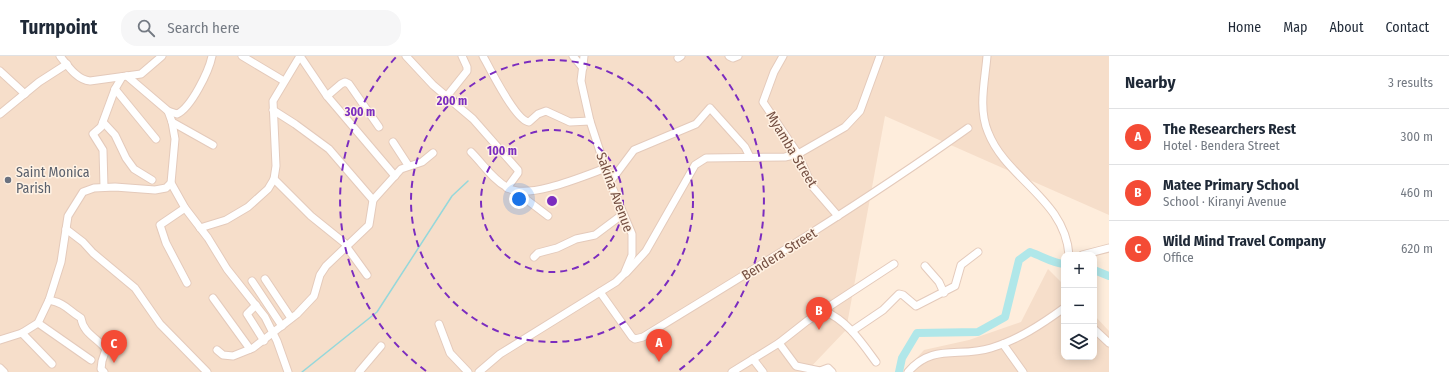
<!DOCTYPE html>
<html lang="en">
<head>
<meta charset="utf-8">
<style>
	:root { --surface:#fff; --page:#f6f6f7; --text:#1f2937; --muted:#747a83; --line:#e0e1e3; --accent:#f44b35 }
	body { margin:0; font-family:"Fira Sans Condensed",sans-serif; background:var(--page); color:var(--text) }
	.controls { position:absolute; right:12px; bottom:12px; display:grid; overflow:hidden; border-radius:8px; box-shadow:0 2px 10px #0003 }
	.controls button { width:36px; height:36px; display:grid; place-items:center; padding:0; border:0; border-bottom:1px solid var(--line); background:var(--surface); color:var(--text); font:20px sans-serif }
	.you { position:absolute; left:519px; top:143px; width:14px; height:14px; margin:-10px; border:3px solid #fff; border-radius:50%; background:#1a73e8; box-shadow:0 0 0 6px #1a73e833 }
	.badge { display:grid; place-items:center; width:26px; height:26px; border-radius:50%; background:var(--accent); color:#fff; font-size:13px; font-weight:700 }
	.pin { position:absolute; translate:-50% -33px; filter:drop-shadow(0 1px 2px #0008) }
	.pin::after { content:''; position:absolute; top:21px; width:14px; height:12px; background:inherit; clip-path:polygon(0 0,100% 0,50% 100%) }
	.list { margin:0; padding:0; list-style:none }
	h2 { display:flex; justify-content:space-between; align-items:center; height:52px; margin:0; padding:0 16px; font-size:17px }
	h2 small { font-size:13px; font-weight:400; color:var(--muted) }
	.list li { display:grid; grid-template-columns:26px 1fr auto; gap:12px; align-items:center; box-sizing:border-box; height:56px; padding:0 16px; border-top:1px solid var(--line) }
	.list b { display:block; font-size:15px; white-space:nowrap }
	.list p { margin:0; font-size:13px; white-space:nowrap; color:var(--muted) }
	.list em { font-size:13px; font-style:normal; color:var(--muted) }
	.icon { flex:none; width:22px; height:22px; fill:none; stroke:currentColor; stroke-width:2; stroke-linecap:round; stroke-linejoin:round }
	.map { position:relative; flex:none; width:1109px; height:316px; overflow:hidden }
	header { display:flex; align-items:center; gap:24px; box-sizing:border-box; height:56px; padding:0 20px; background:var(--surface); border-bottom:1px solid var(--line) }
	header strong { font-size:19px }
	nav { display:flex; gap:22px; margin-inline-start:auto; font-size:14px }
	.search { width:280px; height:36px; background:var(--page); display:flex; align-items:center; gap:10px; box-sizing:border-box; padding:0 14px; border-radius:16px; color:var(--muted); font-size:15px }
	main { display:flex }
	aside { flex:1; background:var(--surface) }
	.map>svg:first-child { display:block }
	.residential { fill:#f6deca }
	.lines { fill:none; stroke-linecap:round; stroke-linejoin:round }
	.stream { stroke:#95d8db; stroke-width:1.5 }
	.river { stroke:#b0e7e9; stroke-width:8 }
	.minor-casing { stroke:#e4cabb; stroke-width:9 }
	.minor { stroke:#fff; stroke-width:7 }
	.ring { fill:none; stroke:#7b2cbf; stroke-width:2; stroke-dasharray:7 5 }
	.worship-dot { fill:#6b7280; stroke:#fff2e4; stroke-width:1.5 }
	.labels { text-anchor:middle; stroke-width:3; stroke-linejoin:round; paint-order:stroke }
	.street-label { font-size:14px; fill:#755043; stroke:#fff2e4 }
	.worship-label { font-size:14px; fill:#5b616d; stroke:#fff2e4; text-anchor:start }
	.centre { fill:#7b2cbf; stroke:#fff2e4; stroke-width:2 }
	.ring-label { font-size:12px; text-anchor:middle; font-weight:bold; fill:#7b2cbf; stroke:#fff2e4; stroke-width:3; stroke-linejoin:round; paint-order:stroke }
</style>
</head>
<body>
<header>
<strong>Turnpoint</strong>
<div class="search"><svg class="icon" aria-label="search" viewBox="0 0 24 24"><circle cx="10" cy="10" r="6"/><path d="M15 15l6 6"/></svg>Search here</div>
<nav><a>Home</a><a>Map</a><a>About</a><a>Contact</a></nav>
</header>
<main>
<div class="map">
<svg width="1109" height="316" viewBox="0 0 1109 316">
	<rect width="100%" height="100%" fill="#feeddc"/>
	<g class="residential">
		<path d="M0 0H1109V159L885 60 846 274 806 316H0Z"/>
		<path d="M1048 213 1064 229V301H1094V259L1109 275V316H904L924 294 969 284 1021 266Z"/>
	</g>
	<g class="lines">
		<path class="stream" d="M302 316 377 256 452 140 468 125"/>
		<g class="river">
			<path d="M1094 214 1109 220"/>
			<path d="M899 316 902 302 917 277 978 276 1005 261 1019 204 1030 196C1042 200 1052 207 1064 208"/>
		</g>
		<defs>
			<g id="minor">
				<path d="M60 0C68 10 77 24 90 25L141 18 162 0"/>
				<path d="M242 0 284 25"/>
				<path d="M300 0 327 40 395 120"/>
				<path d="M406 0 433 29 473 63 518 114V117L507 132"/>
				<path d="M483 0C490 13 516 65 529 66L538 58 546 55 570 66 590 65"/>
				<path d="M573 0 583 12"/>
				<path d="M729 0 733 2 738 0"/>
				<path d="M783 0 774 16 763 46 798 98 812 130 838 160"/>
				<path d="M987 0C985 25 978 52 988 76 1006 123 1065 143 1069 199"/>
				<path d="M678 2 681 0"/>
				<path d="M0 15 25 38"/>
				<path d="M115 33 156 83"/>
				<path d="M327 40 341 28 345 26 349 28 379 71"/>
				<path d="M447 40 467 15V11L462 0"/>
				<path d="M273 54 295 68 329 93 373 144"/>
				<path d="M168 55 177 58C191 52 209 15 212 0"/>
				<path d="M0 58 39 26 67 8"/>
				<path d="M103 66 115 79 126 102 134 113 152 124"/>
				<path d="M172 66 213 89"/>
				<path d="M393 86 408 109"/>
				<path d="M471 96C483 108 493 124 508 132 528 144 584 120 606 112"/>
				<path d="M274 123 311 160 347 189"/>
				<path d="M610 126 634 94 696 68 710 52 745 91 750 101"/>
				<path d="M171 127 185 152 208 182 227 213 265 261 277 285 288 316"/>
				<path d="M104 131 103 94 93 78 101 71 115 33 122 21"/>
				<path d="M522 137 527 144 548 160"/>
				<path d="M185 152 160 169 166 187 187 227"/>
				<path d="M200 172 226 164 248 151 268 133 274 123 276 110 273 45 300 0"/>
				<path d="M66 173 83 186 93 197 135 232 160 268 207 316"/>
				<path d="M346 190 367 219"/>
				<path d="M1082 199 1109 192"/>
				<path d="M534 201 538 197 557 192 576 183 595 179 623 158"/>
				<path d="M925 210 939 226 944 237"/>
				<path d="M626 217 646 195 695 109 706 102 785 101 798 98 845 71 860 55 880 0"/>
				<path d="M265 223 291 262"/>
				<path d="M252 225 282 270"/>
				<path d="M600 236 632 281 635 283 643 281C753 214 863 147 968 72"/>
				<path d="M213 242 250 293"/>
				<path d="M49 244C67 248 66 253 81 262 83 277 97 282 106 293L102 305 101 313 104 316"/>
				<path d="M256 249 247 258 264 285"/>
				<path d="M824 255C847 264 862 287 876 306"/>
				<path d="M38 267 91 304"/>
				<path d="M439 268 450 297 468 316"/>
				<path d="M1094 273 1109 287"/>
				<path d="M852 275 883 254 899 238 903 239 916 250 955 230 961 209 978 196"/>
				<path d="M22 277 52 308"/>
				<path d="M0 284 22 277 38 267 49 244 61 206 68 160 83 136 94 132 115 131 155 134 166 132 171 127 175 83 172 66 168 55 127 20"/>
				<path d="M779 287 796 310 820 315 828 312 832 316"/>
				<path d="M1003 288 1023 316"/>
				<path d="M217 294 223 299 233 300 253 292 297 258 314 240 320 219 326 210 369 169 373 144 401 113 422 106 433 97"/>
				<path d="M753 303 763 316"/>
				<path d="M0 312 4 316"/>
				<path d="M359 316 381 290"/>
				<path d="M479 316 500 298 616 226 624 218 632 199V178L610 126 590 65 581 25 584 0"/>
				<path d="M732 316 779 287 807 265 894 208"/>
				<path d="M908 316C933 287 959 302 991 292 1018 284 1042 268 1064 252"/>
			</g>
		</defs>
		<use href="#minor" class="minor-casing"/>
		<use href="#minor" class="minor"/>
	</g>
	<g class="ring">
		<circle cx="552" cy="145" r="71"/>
		<circle cx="552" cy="145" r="141"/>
		<path d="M426 315A212 212 0 0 1 397 0M707 0A212 212 0 0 1 678 315"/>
	</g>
	<circle class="worship-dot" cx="8" cy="124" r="4"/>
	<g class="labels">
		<g class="street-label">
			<text transform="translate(792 93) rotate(59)" y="5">Myamba Street</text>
			<text transform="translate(615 136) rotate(70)" y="5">Sakina Avenue</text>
			<text transform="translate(779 198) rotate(-32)" y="5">Bendera Street</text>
		</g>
		<g class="worship-label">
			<text x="16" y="121">Saint Monica<tspan x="16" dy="16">Parish</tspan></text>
		</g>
	</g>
	<circle cx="552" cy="145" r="6" class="centre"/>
	<g class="ring-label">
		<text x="452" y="49">200 m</text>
		<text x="360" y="60">300 m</text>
		<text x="502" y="99">100 m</text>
	</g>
</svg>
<div class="controls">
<button>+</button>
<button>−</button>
<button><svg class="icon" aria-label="layers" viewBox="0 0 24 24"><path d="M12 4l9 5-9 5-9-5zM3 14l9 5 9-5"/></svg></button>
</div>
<div class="you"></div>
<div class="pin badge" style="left:659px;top:306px">A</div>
<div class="pin badge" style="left:819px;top:274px">B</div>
<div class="pin badge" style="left:114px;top:307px">C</div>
</div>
<aside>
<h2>Nearby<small>3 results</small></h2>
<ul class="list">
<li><span class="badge">A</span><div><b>The Researchers Rest</b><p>Hotel · Bendera Street</p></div><em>300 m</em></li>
<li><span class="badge">B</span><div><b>Matee Primary School</b><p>School · Kiranyi Avenue</p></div><em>460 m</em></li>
<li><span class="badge">C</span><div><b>Wild Mind Travel Company</b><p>Office</p></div><em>620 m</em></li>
</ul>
</aside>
</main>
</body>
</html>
